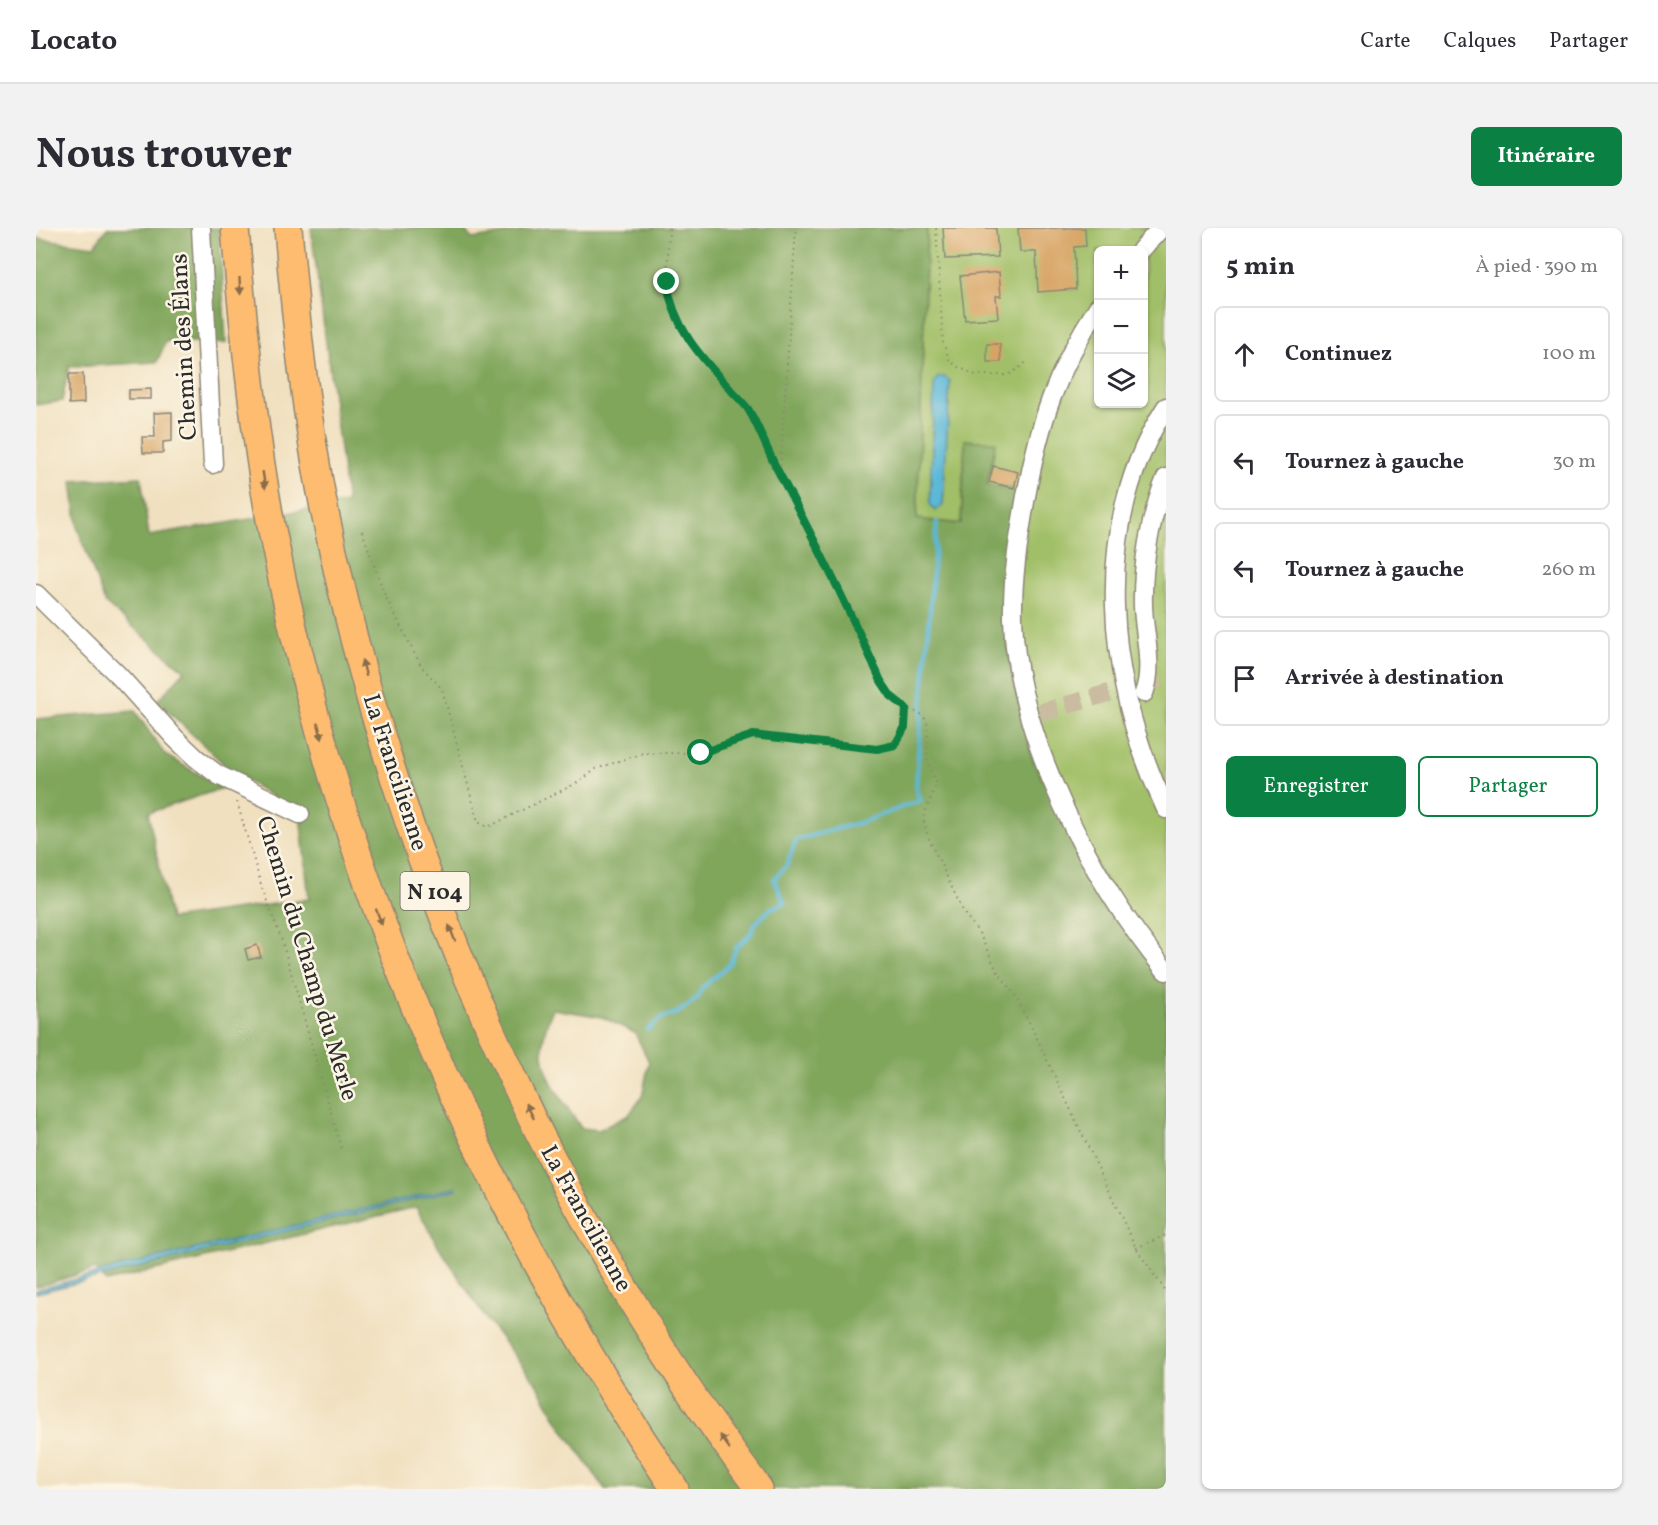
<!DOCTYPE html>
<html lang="fr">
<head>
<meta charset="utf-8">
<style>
	:root { --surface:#fff; --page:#f2f2f3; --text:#2b2b33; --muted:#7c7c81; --line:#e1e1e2; --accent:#0b8043 }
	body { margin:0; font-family:Vollkorn,serif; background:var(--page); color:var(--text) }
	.controls { position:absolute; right:18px; top:18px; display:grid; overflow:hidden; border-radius:9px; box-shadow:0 2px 4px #0004 }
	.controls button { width:54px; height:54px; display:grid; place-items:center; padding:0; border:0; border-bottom:2px solid var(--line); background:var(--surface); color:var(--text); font:30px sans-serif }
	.stop { position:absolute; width:18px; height:18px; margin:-14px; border:4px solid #0b8043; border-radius:50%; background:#fff }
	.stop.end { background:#0b8043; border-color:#fff; box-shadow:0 2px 6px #0008 }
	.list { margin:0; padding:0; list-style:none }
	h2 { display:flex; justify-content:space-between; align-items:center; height:78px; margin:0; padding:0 24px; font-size:26px }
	h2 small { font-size:20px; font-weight:400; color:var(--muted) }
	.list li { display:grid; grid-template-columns:39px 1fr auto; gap:18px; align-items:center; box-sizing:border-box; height:96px; margin:0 12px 12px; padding:0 12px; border:2px solid var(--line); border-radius:9px }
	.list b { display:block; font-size:22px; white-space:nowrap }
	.list em { font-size:20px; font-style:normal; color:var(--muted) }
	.actions { display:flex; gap:12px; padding:18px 24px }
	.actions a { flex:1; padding:14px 0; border:2px solid var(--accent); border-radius:9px; text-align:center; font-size:21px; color:var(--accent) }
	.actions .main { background:var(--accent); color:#fff }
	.icon { flex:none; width:33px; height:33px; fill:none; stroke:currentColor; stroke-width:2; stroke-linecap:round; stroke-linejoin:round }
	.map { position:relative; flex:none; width:1130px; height:1261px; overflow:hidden; border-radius:9px }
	header { display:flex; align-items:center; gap:36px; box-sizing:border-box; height:84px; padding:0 30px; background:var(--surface); border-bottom:2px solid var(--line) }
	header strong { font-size:28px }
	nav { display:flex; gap:33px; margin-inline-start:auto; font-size:21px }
	.intro { display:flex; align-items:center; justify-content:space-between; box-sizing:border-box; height:144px; padding:0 36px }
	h1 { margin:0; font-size:42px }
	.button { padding:15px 27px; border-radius:9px; background:var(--accent); color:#fff; font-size:21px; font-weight:700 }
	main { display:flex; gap:36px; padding:0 36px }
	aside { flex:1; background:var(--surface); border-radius:9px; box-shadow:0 2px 4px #0004 }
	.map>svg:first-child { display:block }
	.green { fill:#a1bf68; stroke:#66754a; stroke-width:1.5; fill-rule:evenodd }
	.forest { fill:#80a65c; stroke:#566844; stroke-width:1.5; fill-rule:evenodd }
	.water { fill:#5bb8d9; stroke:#437282; stroke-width:1.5 }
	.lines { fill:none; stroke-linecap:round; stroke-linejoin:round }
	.stream { stroke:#5bb8d9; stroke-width:4 }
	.building { fill:#d7a362 }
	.minor-tunnel { stroke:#c9bca1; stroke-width:18; stroke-dasharray:18 9; stroke-linecap:butt }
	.minor-casing { stroke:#8e8675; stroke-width:21 }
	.highway-casing { stroke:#8e8675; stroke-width:30 }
	.path { stroke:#8e8675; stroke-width:2; stroke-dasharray:1.5 4.5; stroke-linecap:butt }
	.minor { stroke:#fff; stroke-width:18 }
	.highway { stroke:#fdbc70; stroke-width:27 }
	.oneway { fill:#8a6c4a }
	.route { stroke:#0b8043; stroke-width:8 }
	.labels { text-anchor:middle; stroke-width:5; stroke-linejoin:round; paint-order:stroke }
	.shield { fill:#fcf5e5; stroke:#6a6863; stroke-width:1.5 }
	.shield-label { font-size:22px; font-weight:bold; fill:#2b2b2b }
	.street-label { font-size:24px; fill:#2b2b2b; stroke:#fcf5e5 }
</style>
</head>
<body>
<header>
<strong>Locato</strong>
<nav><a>Carte</a><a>Calques</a><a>Partager</a></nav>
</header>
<div class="intro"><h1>Nous trouver</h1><a class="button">Itinéraire</a></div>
<main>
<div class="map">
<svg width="1130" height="1261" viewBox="0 0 1130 1261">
	<rect width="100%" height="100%" fill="#fcf5e5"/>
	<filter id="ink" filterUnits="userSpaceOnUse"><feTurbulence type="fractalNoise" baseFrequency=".0167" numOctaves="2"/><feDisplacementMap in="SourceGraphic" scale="12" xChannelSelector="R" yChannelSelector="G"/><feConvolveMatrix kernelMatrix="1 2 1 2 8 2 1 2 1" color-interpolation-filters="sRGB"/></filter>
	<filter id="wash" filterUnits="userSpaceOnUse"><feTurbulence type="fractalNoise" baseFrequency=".008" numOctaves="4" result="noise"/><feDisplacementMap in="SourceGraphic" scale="24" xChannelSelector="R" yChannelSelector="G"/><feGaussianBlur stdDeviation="1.35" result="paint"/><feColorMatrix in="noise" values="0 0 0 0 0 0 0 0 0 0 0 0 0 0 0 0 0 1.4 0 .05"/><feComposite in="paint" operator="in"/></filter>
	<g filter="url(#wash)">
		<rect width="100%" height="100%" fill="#f0e0bf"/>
		<path class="green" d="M891 0H1130V993L1098 1011 977 458C969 392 965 328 980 262L951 257 929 213 925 296 881 292ZM1062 22H1108V176H1062Z"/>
		<g class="forest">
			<path d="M71 0H183L190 115 130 113 121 134 33 139 26 173 0 177V10L58 18Z"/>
			<path d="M275 0H427L436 11 510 0H891L881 291 925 296 929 212 960 214 951 257 981 262C962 339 966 418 987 494 995 524 997 541 1016 565L1130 751V1261H569L523 1195 501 1156 453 1095 403 1019 380 979 70 1054 60 1041 0 1059V491L99 483 129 527 187 560 112 585 134 691 273 671 264 586 195 543 121 473 149 443 69 375 42 301 36 253 105 249 113 308 311 275ZM517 781 566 789 599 805 613 834 606 869 593 887 563 902 545 900C517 857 492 834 517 781Z"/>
		</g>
		<g class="water">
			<path d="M902 149H909L914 153 907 277 899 283 894 276 898 157Z"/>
			<path d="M420 959 421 961 0 1065V1062L97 1036Z"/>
		</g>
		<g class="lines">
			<path class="stream" d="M611 802 626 790 641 785 662 770 666 760 694 736 700 720 715 706 718 697 735 680 749 675 738 651 751 637 760 612 829 593 885 572 880 563 881 543 901 294"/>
		</g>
		<g id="blocks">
			<g class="building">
				<path d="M907 0H960L962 29 909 31Z"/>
				<path d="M982 0H1049L1050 18 1038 19 1040 61 1002 64 1000 24H984Z"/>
				<path d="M963 44 965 68H960L962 90 929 92 924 48Z"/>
				<path d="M951 116H964L965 134H951Z"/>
				<path d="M33 146H47L48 175 33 176Z"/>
				<path d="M115 161V171H93V162Z"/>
				<path d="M136 184V213L127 214V225H107L106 209H119L118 185Z"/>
				<path d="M957 238 982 244 978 260 953 254Z"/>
				<path d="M221 717 225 729 212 732 209 721Z"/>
			</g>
		</g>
	</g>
	<g filter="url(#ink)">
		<use href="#blocks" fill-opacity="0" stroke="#8e8675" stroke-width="1.5"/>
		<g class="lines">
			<path class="minor-tunnel" d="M1004 485 1124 450"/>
			<defs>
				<g id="minor">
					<path d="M165 0 177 236"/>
					<path d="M1105 22 1125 0"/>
					<path d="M1062 79C1020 144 1004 193 990 268 983 309 976 349 977 390 980 508 1056 654 1130 743"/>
					<path d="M1130 179C1053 300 1071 457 1130 581"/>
					<path d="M0 366 84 449 139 510 160 530 182 547 264 586"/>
					<path d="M1108 465C1118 439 1108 407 1107 378 1106 337 1114 289 1130 250"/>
				</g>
				<g id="highway">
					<path d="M199 0C207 99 217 199 235 297 301 644 441 969 639 1261"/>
					<path d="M252 0C260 95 270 191 289 285 360 634 509 976 723 1261"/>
				</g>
			</defs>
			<use href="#minor" class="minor-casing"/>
			<use href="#highway" class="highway-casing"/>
			<g class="path">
				<path d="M633 0 631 54 634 78 670 135 679 141 713 182 813 380 845 453 855 468 870 480 887 487 892 497 891 533 900 556 887 590 892 609 928 685 943 705 961 743 977 764 995 798 1100 1020 1130 1064"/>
				<path d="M900 0 907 114 913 131 920 138 940 147H973L992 133"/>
				<path d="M744 244 760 0"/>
				<path d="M326 303 350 370 385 438 406 461 442 594 452 599 543 554 560 541 607 525H665L717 507 841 521 859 517 869 499 870 480"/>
				<path d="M201 574 226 660 246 713 305 920"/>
				<path d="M1100 1020 1130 1007"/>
			</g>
			<use href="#minor" class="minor"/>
			<use href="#highway" class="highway"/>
		</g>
		<defs><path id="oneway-solid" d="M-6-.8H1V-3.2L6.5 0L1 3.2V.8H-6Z" transform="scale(1.5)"/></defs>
		<g class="oneway">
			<use href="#oneway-solid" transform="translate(204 58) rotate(86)"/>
			<use href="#oneway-solid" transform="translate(228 252) rotate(81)"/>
			<use href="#oneway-solid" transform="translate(328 440) rotate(-105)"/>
			<use href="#oneway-solid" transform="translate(284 503) rotate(75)"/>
			<use href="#oneway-solid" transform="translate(343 689) rotate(69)"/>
			<use href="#oneway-solid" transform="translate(416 705) rotate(-111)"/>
			<use href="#oneway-solid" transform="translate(494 883) rotate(-116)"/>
			<use href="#oneway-solid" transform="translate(689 1214) rotate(-125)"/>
		</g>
	</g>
	<g class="lines" filter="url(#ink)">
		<path class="route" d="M631 54C637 99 664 128 694 161 700 168 707 174 712 181 724 200 731 223 742 243 779 312 813 381 845 453L855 468 870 480 869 499 859 517 841 521 717 507 665 525"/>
	</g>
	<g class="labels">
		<rect class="shield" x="364.5" y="644" width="69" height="38" rx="4.5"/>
		<g class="shield-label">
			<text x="399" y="671">N 104</text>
		</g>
		<g class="street-label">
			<text transform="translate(147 119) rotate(-93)" y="8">Chemin des Élans</text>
			<text transform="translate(360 544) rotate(72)" y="8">La Francilienne</text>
			<text transform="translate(272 730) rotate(73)" y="8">Chemin du Champ du Merle</text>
			<text transform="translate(551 990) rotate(61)" y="8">La Francilienne</text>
		</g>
	</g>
</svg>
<div class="controls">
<button>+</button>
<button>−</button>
<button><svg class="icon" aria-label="layers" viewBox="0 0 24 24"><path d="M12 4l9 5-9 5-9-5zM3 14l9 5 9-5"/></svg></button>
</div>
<div class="stop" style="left:665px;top:525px"></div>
<div class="stop end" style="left:631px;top:54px"></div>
</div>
<aside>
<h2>5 min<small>À pied · 390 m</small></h2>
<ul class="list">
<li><svg class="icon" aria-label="ahead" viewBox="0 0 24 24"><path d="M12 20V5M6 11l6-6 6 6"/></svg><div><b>Continuez</b></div><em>100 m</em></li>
<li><svg class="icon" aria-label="left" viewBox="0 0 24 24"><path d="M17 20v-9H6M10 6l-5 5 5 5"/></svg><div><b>Tournez à gauche</b></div><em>30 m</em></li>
<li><svg class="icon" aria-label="left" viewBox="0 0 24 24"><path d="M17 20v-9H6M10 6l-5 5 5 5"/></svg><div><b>Tournez à gauche</b></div><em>260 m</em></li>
<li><svg class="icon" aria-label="arrive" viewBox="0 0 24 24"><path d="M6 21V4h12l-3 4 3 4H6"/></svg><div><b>Arrivée à destination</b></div></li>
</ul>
<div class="actions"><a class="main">Enregistrer</a><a>Partager</a></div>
</aside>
</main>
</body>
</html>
